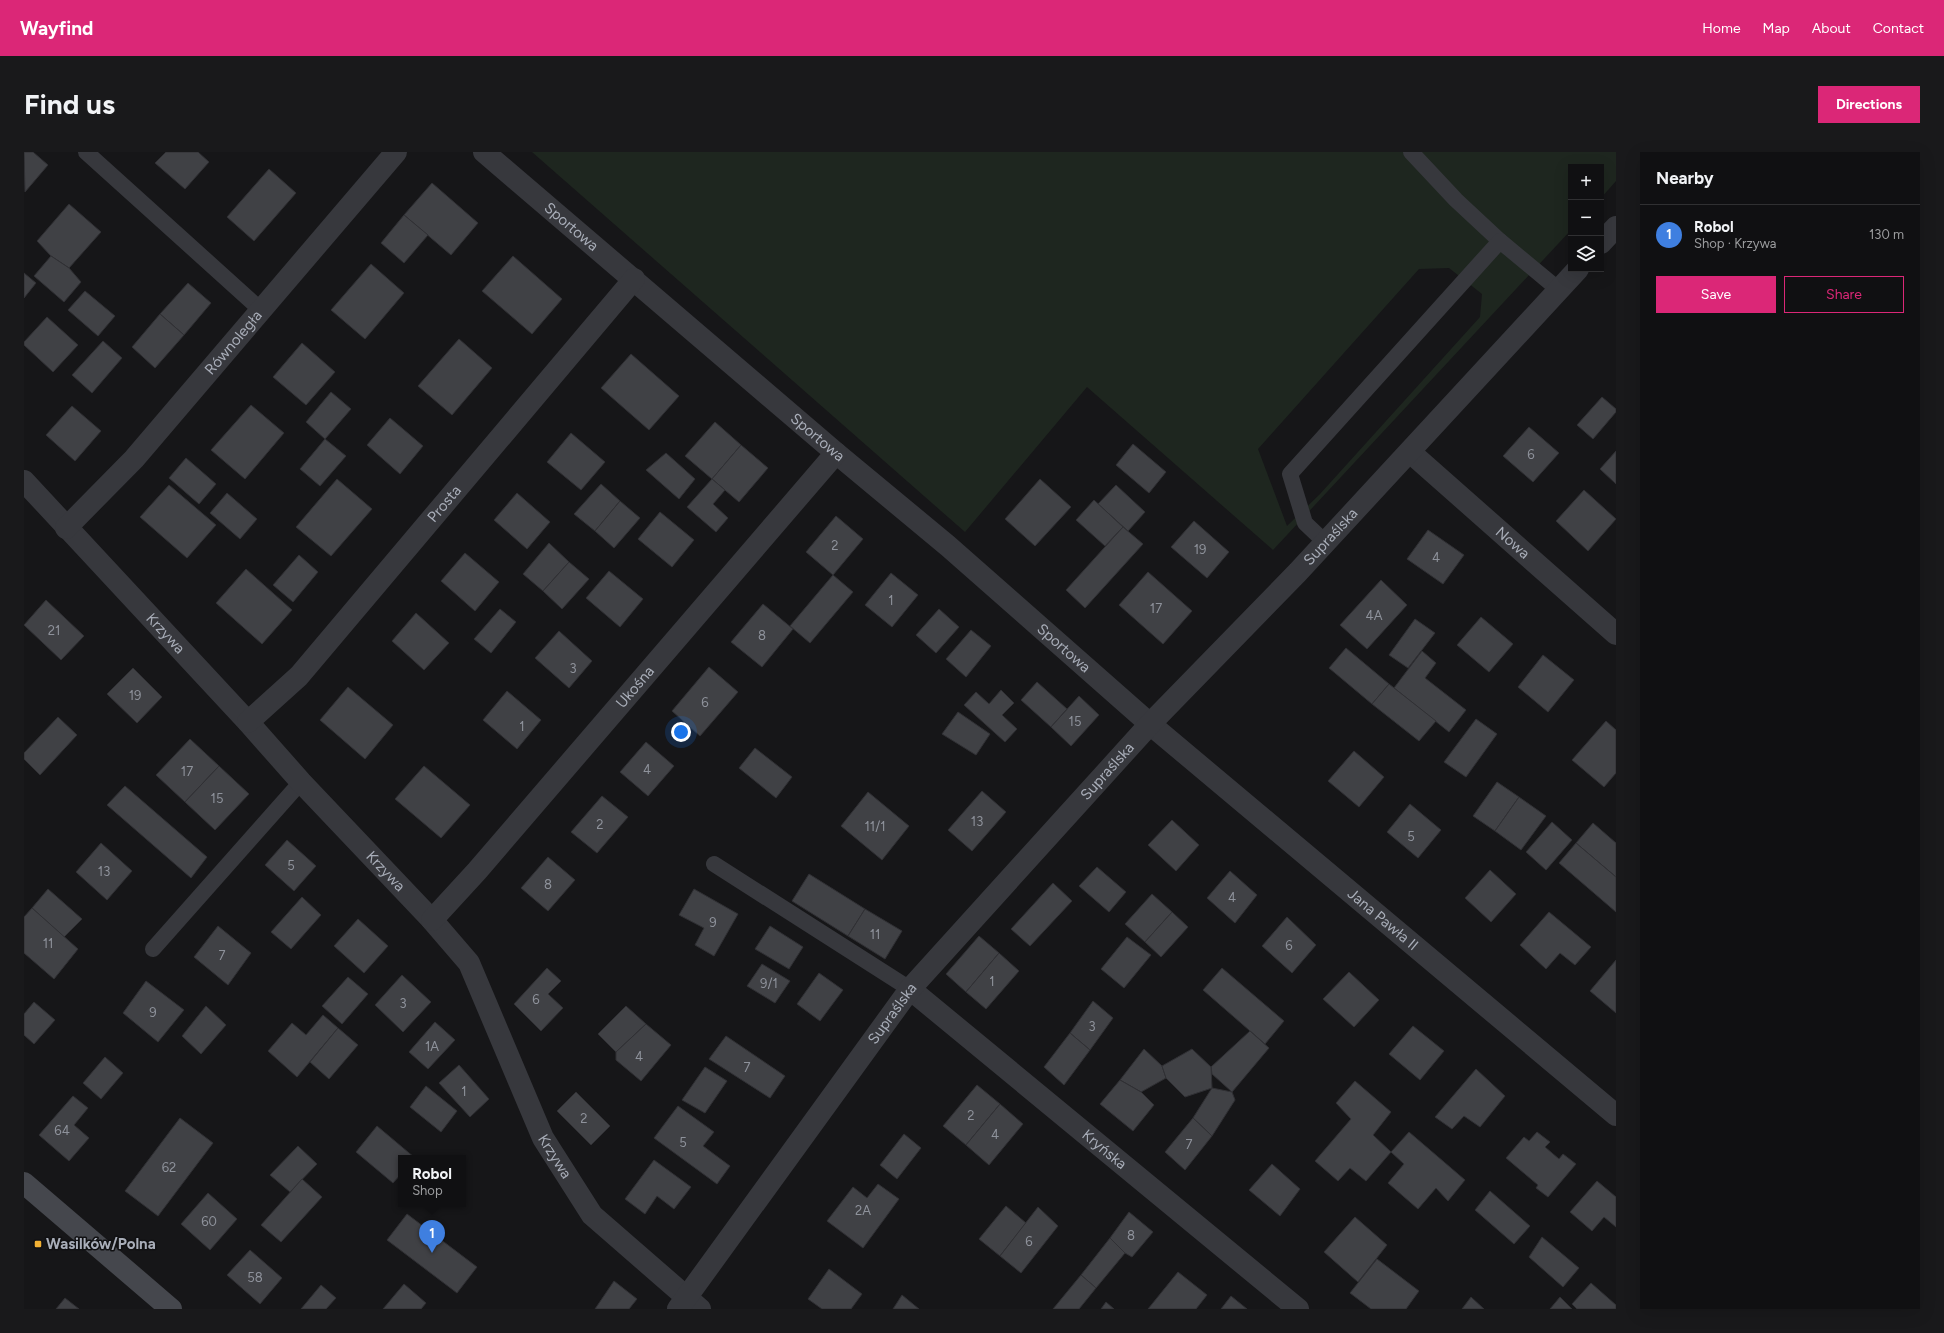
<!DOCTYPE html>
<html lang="en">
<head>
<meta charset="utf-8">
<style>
	:root { --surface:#101012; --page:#19191b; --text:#f1f3f6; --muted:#9c9d9f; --line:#303032; --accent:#db2777 }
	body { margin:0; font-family:Figtree,sans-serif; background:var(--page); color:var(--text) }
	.controls { position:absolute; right:12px; top:12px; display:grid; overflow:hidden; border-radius:0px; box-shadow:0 4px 16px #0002 }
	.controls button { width:36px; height:36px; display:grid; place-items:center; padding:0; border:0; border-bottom:1px solid var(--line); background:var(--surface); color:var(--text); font:20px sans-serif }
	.you { position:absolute; left:657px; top:580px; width:14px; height:14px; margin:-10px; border:3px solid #fff; border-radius:50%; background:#1a73e8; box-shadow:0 0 0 6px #1a73e833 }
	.badge { display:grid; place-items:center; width:26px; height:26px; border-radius:50%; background:var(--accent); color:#fff; font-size:13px; font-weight:700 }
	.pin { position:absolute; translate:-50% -33px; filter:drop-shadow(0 1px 2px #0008) }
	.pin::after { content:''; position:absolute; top:21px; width:14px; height:12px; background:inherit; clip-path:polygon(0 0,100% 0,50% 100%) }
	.popup { position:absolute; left:374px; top:1003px; width:68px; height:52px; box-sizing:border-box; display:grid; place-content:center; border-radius:0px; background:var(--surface); filter:drop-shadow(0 1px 3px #0005); font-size:13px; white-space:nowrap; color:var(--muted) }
	.popup b { font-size:15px; color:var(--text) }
	.popup::after { content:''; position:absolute; left:50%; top:100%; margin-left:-8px; border:8px solid transparent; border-top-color:var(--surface) }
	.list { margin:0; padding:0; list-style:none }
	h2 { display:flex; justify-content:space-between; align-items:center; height:52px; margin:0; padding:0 16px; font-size:17px }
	h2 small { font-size:13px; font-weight:400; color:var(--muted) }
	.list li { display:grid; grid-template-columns:26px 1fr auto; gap:12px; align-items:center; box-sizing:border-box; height:60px; padding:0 16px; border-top:1px solid var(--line) }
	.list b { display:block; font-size:15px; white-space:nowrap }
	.list p { margin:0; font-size:13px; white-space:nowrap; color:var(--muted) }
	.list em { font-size:13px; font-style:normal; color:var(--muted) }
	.actions { display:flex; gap:8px; padding:12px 16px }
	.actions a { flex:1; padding:9px 0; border:1px solid var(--accent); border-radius:0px; text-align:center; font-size:14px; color:var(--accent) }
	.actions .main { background:var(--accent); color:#fff }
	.icon { flex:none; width:22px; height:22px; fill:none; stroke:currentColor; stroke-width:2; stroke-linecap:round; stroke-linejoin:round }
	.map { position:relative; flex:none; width:1592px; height:1157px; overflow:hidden; border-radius:0px }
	header { display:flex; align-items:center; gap:24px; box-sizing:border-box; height:56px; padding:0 20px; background:var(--accent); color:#fff }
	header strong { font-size:19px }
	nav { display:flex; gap:22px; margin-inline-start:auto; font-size:14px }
	.intro { display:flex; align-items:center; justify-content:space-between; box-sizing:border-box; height:96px; padding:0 24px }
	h1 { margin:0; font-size:28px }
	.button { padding:10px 18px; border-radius:0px; background:var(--accent); color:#fff; font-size:14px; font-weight:700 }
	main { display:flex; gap:24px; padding:0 24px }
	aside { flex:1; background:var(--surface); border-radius:0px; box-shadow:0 4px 16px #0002 }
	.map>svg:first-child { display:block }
	.green { fill:#1e261f; fill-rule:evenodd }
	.building { fill:#404145; stroke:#303034 }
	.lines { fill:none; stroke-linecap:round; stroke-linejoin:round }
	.lane { stroke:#37383d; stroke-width:16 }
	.street { stroke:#37383d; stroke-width:22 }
	.secondary { stroke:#45474d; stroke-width:22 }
	.poi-dot { fill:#f2b134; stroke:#111113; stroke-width:1.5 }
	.labels { text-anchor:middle; stroke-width:3; stroke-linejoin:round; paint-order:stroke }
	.number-label { font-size:13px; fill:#8e929b }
	.street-label { font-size:15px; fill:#a8adb8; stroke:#111113 }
	.poi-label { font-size:15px; font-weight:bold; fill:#a8adb8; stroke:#111113; text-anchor:start }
</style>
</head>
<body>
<header>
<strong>Wayfind</strong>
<nav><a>Home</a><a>Map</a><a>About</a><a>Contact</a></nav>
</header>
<div class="intro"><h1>Find us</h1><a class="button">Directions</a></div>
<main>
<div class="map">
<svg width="1592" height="1157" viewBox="0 0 1592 1157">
	<rect width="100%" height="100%" fill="#161618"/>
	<path class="green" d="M508 0H1592V29L1577 46V15H1547V78L1249 398 1063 235 941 380ZM1425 116 1458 142 1456 165 1296 342 1263 374 1234 297 1395 117Z"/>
	<g class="building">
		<path d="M0 0H9L24 13 1 40Z"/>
		<path d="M142 0H174L185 10 161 37 131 11Z"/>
		<path d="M245 17 272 41 230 89 203 65Z"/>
		<path d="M408 31 454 71 427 103 380 63Z"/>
		<path d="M45 52 77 80 45 116 27 104 13 89Z"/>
		<path d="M380 63 404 83 380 111 357 91Z"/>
		<path d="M27 104 45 116 57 130 40 150 10 124Z"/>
		<path d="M489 104 538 147 508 182 458 139Z"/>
		<path d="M347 112 380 141 341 187 307 158Z"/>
		<path d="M0 121 12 131 0 146Z"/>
		<path d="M164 131 187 151 160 183 136 162Z"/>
		<path d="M61 139 91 164 74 184 44 158Z"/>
		<path d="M136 162 160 183 131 216 108 195Z"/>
		<path d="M23 165 54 193 29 220 0 193V190Z"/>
		<path d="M435 187 468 216 428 263 394 234Z"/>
		<path d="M79 189 98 206 68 241 48 223Z"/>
		<path d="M278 191 311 220 282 253 249 225Z"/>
		<path d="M607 202 655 244 625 278 577 236Z"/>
		<path d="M307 240 327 257 301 287 282 270Z"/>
		<path d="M1578 245 1592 257V260L1569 287 1553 273Z"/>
		<path d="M227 253 260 281 221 327 187 298Z"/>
		<path d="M48 254 77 279 51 309 22 283Z"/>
		<path d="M366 266 399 294 376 322 343 293Z"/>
		<path d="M691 270 717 293 688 327 661 304Z"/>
		<path d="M1505 275 1535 301 1509 330 1479 304Z"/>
		<path d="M547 281 581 310 557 338 523 310Z"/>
		<path d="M301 287 322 304 296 334 276 317Z"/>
		<path d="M1109 292 1142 320 1125 341 1092 313Z"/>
		<path d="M717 293 744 316 715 350 688 327Z"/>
		<path d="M1592 299V332L1576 317Z"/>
		<path d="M642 301 671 327 655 347 622 318Z"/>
		<path d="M162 306 192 332 175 352 145 326Z"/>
		<path d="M313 327 348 357 307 404 272 375Z"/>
		<path d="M688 327 701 338 689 352 704 366 692 380 663 355Z"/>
		<path d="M1016 327 1047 355 1011 394 981 367Z"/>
		<path d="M577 332 596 349 571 379 550 362Z"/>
		<path d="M145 333 192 373 163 406 116 365Z"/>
		<path d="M1092 333 1121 360 1104 379 1074 352Z"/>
		<path d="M1560 338 1592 367 1564 399 1532 369Z"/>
		<path d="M203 341 233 367 216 387 186 361Z"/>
		<path d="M493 341 526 370 503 397 470 368Z"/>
		<path d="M1070 348 1099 375 1081 394 1052 368Z"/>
		<path d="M596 349 616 366 590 396 571 379Z"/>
		<path d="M636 360 670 388 648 415 614 387Z"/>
		<path d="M812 364 839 387 809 423 782 400Z"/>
		<path d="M1170 369 1205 400 1183 426 1147 395Z"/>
		<path d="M1099 375 1119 392 1061 456 1042 438Z"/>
		<path d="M1404 378 1440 403 1419 432 1383 407Z"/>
		<path d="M525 391 545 410 519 439 499 422Z"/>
		<path d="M441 401 475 430 451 459 417 429Z"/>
		<path d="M275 403 294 420 269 450 249 433Z"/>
		<path d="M545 410 565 427 538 457 519 439Z"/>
		<path d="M222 417 268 458 238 492 192 451Z"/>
		<path d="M585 419 619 447 596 475 562 446Z"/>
		<path d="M1124 420 1168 459 1139 492 1095 453Z"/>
		<path d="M867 421 894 443 868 475 841 453Z"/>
		<path d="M809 423 829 440 786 491 766 474Z"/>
		<path d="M1357 428 1383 453 1343 497 1316 473Z"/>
		<path d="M22 448 60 484 37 508 0 473Z"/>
		<path d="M739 452 769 477 738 515 707 490Z"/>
		<path d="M476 457 492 470 467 501 450 487Z"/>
		<path d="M915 457 935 475 912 501 892 483Z"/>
		<path d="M392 461 425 491 400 518 368 489Z"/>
		<path d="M1457 465 1489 492 1465 520 1433 493Z"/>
		<path d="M1391 467 1411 481 1384 516 1365 503Z"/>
		<path d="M947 478 967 494 942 525 922 507Z"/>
		<path d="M535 479 568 509 545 536 511 506Z"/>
		<path d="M1322 496 1365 532 1348 552 1305 516Z"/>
		<path d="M1398 499 1412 511 1401 526 1442 558 1425 580 1370 536Z"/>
		<path d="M1519 503 1550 528 1524 560 1494 535Z"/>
		<path d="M685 515 714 540 676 584 648 559Z"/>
		<path d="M109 516 138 545 113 571 83 542Z"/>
		<path d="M1013 530 1043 557 1027 575 997 548Z"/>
		<path d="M1365 532 1412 569 1395 589 1348 552Z"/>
		<path d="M324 535 369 573 341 607 296 568Z"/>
		<path d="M977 538 990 551 978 563 993 577 981 590 940 553 952 540 965 552Z"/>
		<path d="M483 539 517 568 493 597 459 568Z"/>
		<path d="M1055 544 1075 563 1047 594 1027 575Z"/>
		<path d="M934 560 966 582 952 603 918 582Z"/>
		<path d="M34 565 53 583 16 623 0 607V601Z"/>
		<path d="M1452 567 1473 582 1442 625 1420 610Z"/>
		<path d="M1582 569 1592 578V621L1580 635 1548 608Z"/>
		<path d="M166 587 195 614 161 650 132 623Z"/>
		<path d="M622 590 650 614 624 644 596 620Z"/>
		<path d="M731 596 768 625 752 646 715 616Z"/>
		<path d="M1330 599 1360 625 1335 655 1304 629Z"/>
		<path d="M195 614 225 642 191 678 161 650Z"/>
		<path d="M400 614 446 653 417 686 371 647Z"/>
		<path d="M1473 630 1495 645 1471 679 1449 664Z"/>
		<path d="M101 634 183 705 167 726 83 653Z"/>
		<path d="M958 639 982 660 948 699 924 678Z"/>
		<path d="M844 640 885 674 858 708 817 674Z"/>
		<path d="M578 644 604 665 573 701 547 680Z"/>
		<path d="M1495 645 1522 664 1497 698 1471 679Z"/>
		<path d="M1386 652 1417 678 1394 706 1363 680Z"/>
		<path d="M1148 668 1175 693 1152 719 1124 693Z"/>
		<path d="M1528 670 1548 688 1522 718 1502 700Z"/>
		<path d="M1569 671 1592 691V725L1552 691Z"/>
		<path d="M263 688 292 714 270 739 241 713Z"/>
		<path d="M77 691 108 719 83 748 52 720Z"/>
		<path d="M1552 691 1592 725V760L1535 711Z"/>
		<path d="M524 705 551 728 524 759 497 736Z"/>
		<path d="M1073 715 1102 740 1085 760 1055 734Z"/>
		<path d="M1466 718 1492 742 1467 770 1441 746Z"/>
		<path d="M1206 719 1233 743 1211 771 1183 746Z"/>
		<path d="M785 722 841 757 824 784 768 749Z"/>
		<path d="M1029 731 1048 749 1006 794 987 777Z"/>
		<path d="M24 737 58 767 40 785 8 756Z"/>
		<path d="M670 737 714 762 690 804 671 793 680 776 655 763Z"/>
		<path d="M1128 742 1148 760 1121 790 1101 772Z"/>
		<path d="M278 745 297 763 267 797 247 780Z"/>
		<path d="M8 756 54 797 30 827 0 801V765Z"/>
		<path d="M841 757 878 779 861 807 824 784Z"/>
		<path d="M1148 760 1164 775 1137 805 1121 790Z"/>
		<path d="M1525 760 1567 795 1551 813 1536 801 1522 817 1496 793Z"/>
		<path d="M1263 765 1292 793 1268 821 1238 794Z"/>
		<path d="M334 767 364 794 340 821 310 794Z"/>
		<path d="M194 774 227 801 204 833 170 805Z"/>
		<path d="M746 774 779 795 765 817 731 797Z"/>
		<path d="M955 784 975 801 942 840 922 822Z"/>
		<path d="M1103 785 1127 803 1100 836 1077 817Z"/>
		<path d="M975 801 995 819 962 857 942 840Z"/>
		<path d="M1592 808V861L1566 839Z"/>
		<path d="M738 812 766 829 751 851 723 834Z"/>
		<path d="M523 816 537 829 524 842 539 856 517 879 490 852Z"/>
		<path d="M1198 816 1260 869 1241 892 1179 838Z"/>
		<path d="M1325 820 1355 848 1330 875 1299 847Z"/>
		<path d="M795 821 819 838 796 869 773 852Z"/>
		<path d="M378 823 407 850 379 880 351 853Z"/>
		<path d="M324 825 344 842 318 872 298 854Z"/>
		<path d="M122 829 160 858 134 890 99 861Z"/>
		<path d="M1069 849 1089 866 1066 898 1046 881Z"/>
		<path d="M10 850 31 868 10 892 0 883V862Z"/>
		<path d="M182 854 202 873 177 902 158 884Z"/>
		<path d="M602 854 622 872 592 900 574 882Z"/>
		<path d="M299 863 314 876 273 925 244 899 268 871 282 883Z"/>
		<path d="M411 870 431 888 404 917 385 900Z"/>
		<path d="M622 872 647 893 617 929 592 908V900Z"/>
		<path d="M1389 874 1420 899 1396 928 1365 902Z"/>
		<path d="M314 876 334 893 305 927 286 910Z"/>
		<path d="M1226 879 1245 896 1208 940 1188 922 1187 915Z"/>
		<path d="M1046 881 1066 898 1040 933 1020 915Z"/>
		<path d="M702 884 761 924 746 946 685 907Z"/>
		<path d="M1120 897 1138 914 1142 926 1117 940 1096 928Z"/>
		<path d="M1168 897 1187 915 1188 936 1161 945 1142 926 1138 914Z"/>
		<path d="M81 905 99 921 77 947 59 931Z"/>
		<path d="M435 913 465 947 446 965 415 931Z"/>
		<path d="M681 915 703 929 681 961 658 948Z"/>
		<path d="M1452 917 1481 944 1456 975 1440 964 1428 977 1411 965Z"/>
		<path d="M1096 928 1117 940 1130 953 1109 979 1076 952Z"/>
		<path d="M1331 929 1367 960 1349 983 1367 1000 1342 1029 1326 1016 1314 1029 1291 1009 1327 967 1312 951Z"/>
		<path d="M953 933 976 952 942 993 919 974Z"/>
		<path d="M402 934 433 959 417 980 386 955Z"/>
		<path d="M1188 936 1208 940 1211 948 1188 984 1169 966Z"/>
		<path d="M552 940 586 974 567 993 533 959Z"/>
		<path d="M49 944 64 956 50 973 65 986 45 1009 15 983Z"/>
		<path d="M976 952 999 972 965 1013 942 993Z"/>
		<path d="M654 954 690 980 679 994 706 1014 693 1032 630 986Z"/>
		<path d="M156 966 189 991 134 1064 101 1039Z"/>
		<path d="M1169 966 1188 984 1161 1018 1141 1000Z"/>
		<path d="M353 974 391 1006H377V1022L369 1031 332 1000Z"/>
		<path d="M1385 980 1441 1028 1424 1049 1412 1036 1394 1057 1364 1031 1380 1012 1367 1000Z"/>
		<path d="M1513 980 1526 990 1521 995 1535 1007 1539 1002 1552 1012 1524 1045 1512 1036 1514 1033 1482 1006 1500 985 1505 989Z"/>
		<path d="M880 982 897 996 873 1027 856 1013Z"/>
		<path d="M274 994 293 1012 266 1040 246 1023Z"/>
		<path d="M630 1008 667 1035 650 1057 633 1044 621 1062 601 1047Z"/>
		<path d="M1248 1012 1276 1037 1256 1064 1225 1038Z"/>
		<path d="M278 1027 298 1045 257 1090 237 1073Z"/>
		<path d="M1573 1029 1592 1045V1075L1580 1065 1568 1079 1546 1060Z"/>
		<path d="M854 1032 875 1047 839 1096 803 1069 829 1035 843 1046Z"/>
		<path d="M1466 1039 1506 1074 1490 1092 1451 1058Z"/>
		<path d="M184 1041 213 1067 186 1098 157 1072Z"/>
		<path d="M982 1054 1002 1071 976 1104 955 1087Z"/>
		<path d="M1014 1055 1034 1074 997 1121 976 1104Z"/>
		<path d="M1105 1060 1129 1080 1108 1105 1101 1101 1086 1086Z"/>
		<path d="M383 1062 453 1115 433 1141 363 1088Z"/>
		<path d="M1331 1065 1363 1093 1334 1130 1300 1100Z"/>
		<path d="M1518 1085 1555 1116 1539 1135 1505 1105Z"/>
		<path d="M1086 1086 1101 1101 1072 1136 1057 1123Z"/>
		<path d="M226 1098 258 1126 236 1152 203 1123Z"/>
		<path d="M1353 1107 1395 1139 1382 1157H1347L1326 1141Z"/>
		<path d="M805 1117 838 1142 827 1157H798L784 1147Z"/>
		<path d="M1154 1120 1183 1143 1172 1157H1124Z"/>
		<path d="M1057 1123 1072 1136 1055 1157H1029Z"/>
		<path d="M590 1129 613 1147 605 1157H571Z"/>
		<path d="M1567 1131 1592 1153V1157H1553L1548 1152Z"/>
		<path d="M380 1132 402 1151 397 1157H359Z"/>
		<path d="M297 1133 312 1146 302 1157H277Z"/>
		<path d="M878 1143 895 1157H869Z"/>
		<path d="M1207 1144 1223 1157H1197Z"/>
		<path d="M1447 1145 1460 1157H1438Z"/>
		<path d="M1536 1145 1548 1157H1526Z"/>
		<path d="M41 1146 55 1157H32Z"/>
		<path d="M1082 1150 1090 1157H1077Z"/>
	</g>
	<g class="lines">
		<g class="lane">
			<path d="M62 0 237 158"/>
			<path d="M1387 0 1432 48 1476 89"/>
			<path d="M1302 391 1281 371 1266 322 1476 89 1535 138"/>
			<path d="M690 712 886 837"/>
			<path d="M129 797 277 630"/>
		</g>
		<g class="street">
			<path id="s1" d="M460 0 812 301 924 394 1126 572 1592 963"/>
			<path d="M1577 91 1592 75"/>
			<path id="s2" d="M1386 300 1592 482"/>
			<path id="s3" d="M0 329 224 570 277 630 408 768 445 811 519 986 568 1063 676 1157"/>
			<path id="s4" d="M42 376 110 307 372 0"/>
			<path id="s5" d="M224 570 275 524 610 127"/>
			<path id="s6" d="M408 768 453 719 812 301"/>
			<path id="s7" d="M886 837 1274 1157"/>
			<path id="s8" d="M654 1157 886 837 1126 572 1274 420 1554 117"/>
		</g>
		<path class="secondary" d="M0 1031 147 1157"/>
	</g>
	<rect class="poi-dot" x="10" y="1088" width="8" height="8" rx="2"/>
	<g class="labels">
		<g class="number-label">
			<text x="1507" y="307">6</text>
			<text x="811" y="398">2</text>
			<text x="1176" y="402">19</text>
			<text x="1412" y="410">4</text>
			<text x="867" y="453">1</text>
			<text x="1132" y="461">17</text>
			<text x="1350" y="468">4A</text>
			<text x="30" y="483">21</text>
			<text x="738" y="488">8</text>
			<text x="549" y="521">3</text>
			<text x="111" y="548">19</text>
			<text x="681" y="555">6</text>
			<text x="1051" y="574">15</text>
			<text x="498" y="579">1</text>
			<text x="623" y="622">4</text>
			<text x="163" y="624">17</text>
			<text x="193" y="651">15</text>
			<text x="953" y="674">13</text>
			<text x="576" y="677">2</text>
			<text x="851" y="679">11/1</text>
			<text x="1387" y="689">5</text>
			<text x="267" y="718">5</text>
			<text x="80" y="724">13</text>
			<text x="524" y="737">8</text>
			<text x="1208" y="750">4</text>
			<text x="689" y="775">9</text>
			<text x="851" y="787">11</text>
			<text x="24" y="796">11</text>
			<text x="1265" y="798">6</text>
			<text x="198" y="808">7</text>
			<text x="968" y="834">1</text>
			<text x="745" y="836">9/1</text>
			<text x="512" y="852">6</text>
			<text x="379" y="856">3</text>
			<text x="129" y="865">9</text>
			<text x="1068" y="879">3</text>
			<text x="408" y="899">1A</text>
			<text x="615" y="909">4</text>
			<text x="723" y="920">7</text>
			<text x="440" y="944">1</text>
			<text x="947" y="968">2</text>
			<text x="560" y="971">2</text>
			<text x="38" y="983">64</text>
			<text x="971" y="987">4</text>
			<text x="659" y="995">5</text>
			<text x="1165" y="997">7</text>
			<text x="145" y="1020">62</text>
			<text x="839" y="1063">2A</text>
			<text x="185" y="1074">60</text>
			<text x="1107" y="1088">8</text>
			<text x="1005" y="1094">6</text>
			<text x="231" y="1130">58</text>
		</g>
		<g class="street-label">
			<text dy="5" stroke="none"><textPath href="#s1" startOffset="115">Sportowa</textPath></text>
			<text dy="5" stroke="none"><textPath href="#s4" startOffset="250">Równoległa</textPath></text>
			<text dy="5" stroke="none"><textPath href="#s1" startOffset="439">Sportowa</textPath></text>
			<text dy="5" stroke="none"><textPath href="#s5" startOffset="294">Prosta</textPath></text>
			<text dy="5" stroke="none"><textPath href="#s8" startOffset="1013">Supraślska</textPath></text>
			<text dy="5" stroke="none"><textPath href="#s2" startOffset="137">Nowa</textPath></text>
			<text dy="5" stroke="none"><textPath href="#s3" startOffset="208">Krzywa</textPath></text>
			<text dy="5" stroke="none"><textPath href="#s1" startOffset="763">Sportowa</textPath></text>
			<text dy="5" stroke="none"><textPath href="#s6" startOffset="309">Ukośna</textPath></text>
			<text dy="5" stroke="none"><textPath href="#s8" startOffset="689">Supraślska</textPath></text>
			<text dy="5" stroke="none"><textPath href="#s3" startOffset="532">Krzywa</textPath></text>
			<text dy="5" stroke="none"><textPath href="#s1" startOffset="1182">Jana Pawła II</textPath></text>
			<text dy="5" stroke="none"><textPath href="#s8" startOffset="365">Supraślska</textPath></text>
			<text dy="5" stroke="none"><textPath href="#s7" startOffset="252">Kryńska</textPath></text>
			<text dy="5" stroke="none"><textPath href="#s3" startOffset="868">Krzywa</textPath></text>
		</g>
		<g class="poi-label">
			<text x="22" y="1097">Wasilków/Polna</text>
		</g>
	</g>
</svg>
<div class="controls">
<button>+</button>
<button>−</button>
<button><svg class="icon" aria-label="layers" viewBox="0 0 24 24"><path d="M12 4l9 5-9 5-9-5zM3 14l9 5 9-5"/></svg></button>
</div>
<div class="you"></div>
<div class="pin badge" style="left:408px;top:1101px;background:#3f7fe0">1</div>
<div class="popup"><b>Robol</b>Shop</div>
</div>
<aside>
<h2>Nearby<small></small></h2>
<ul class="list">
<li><span class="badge" style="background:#3f7fe0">1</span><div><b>Robol</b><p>Shop · Krzywa</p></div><em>130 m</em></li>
</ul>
<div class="actions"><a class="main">Save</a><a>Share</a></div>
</aside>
</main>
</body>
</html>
